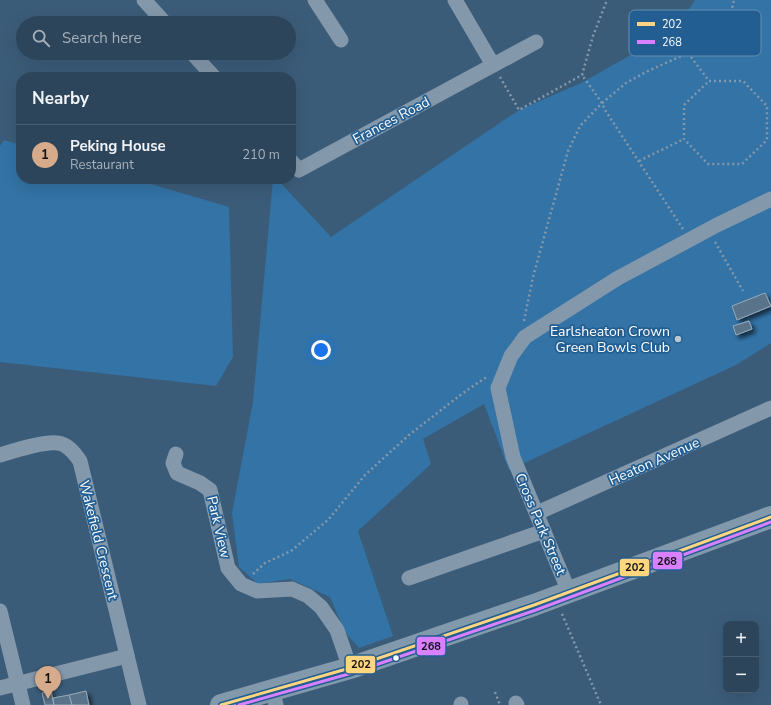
<!DOCTYPE html>
<html lang="en">
<head>
<meta charset="utf-8">
<style>
	:root { --surface:#2c455b; --page:#384f64; --text:#f1f3f6; --muted:#a6b1bb; --line:#485d71; --accent:#d6ab8b }
	body { margin:0; font-family:"Nunito Sans",sans-serif; background:var(--page); color:var(--text) }
	.controls { position:absolute; right:12px; bottom:12px; display:grid; overflow:hidden; border-radius:8px; box-shadow:0 4px 16px #0002 }
	.controls button { width:36px; height:36px; display:grid; place-items:center; padding:0; border:0; border-bottom:1px solid var(--line); background:var(--surface); color:var(--text); font:20px sans-serif }
	.you { position:absolute; left:321px; top:350px; width:14px; height:14px; margin:-10px; border:3px solid #fff; border-radius:50%; background:#1a73e8; box-shadow:0 0 0 6px #1a73e833 }
	.badge { display:grid; place-items:center; width:26px; height:26px; border-radius:50%; background:var(--accent); color:#111; font-size:13px; font-weight:700 }
	.pin { position:absolute; translate:-50% -33px; filter:drop-shadow(0 1px 2px #0008) }
	.pin::after { content:''; position:absolute; top:21px; width:14px; height:12px; background:inherit; clip-path:polygon(0 0,100% 0,50% 100%) }
	.list { margin:0; padding:0; list-style:none }
	h2 { display:flex; justify-content:space-between; align-items:center; height:52px; margin:0; padding:0 16px; font-size:17px }
	h2 small { font-size:13px; font-weight:400; color:var(--muted) }
	.list li { display:grid; grid-template-columns:26px 1fr auto; gap:12px; align-items:center; box-sizing:border-box; height:60px; padding:0 16px; border-top:1px solid var(--line) }
	.list b { display:block; font-size:15px; white-space:nowrap }
	.list p { margin:0; font-size:13px; white-space:nowrap; color:var(--muted) }
	.list em { font-size:13px; font-style:normal; color:var(--muted) }
	.icon { flex:none; width:22px; height:22px; fill:none; stroke:currentColor; stroke-width:2; stroke-linecap:round; stroke-linejoin:round }
	.map { position:relative; flex:none; width:771px; height:705px; overflow:hidden }
	.search { position:absolute; background:var(--surface); box-shadow:0 4px 16px #0002; left:16px; top:16px; width:280px; height:44px; display:flex; align-items:center; gap:10px; box-sizing:border-box; padding:0 14px; border-radius:22px; color:var(--muted); font-size:15px }
	.panel { position:absolute; background:var(--surface); box-shadow:0 4px 16px #0002; left:16px; top:72px; width:280px; height:112px; border-radius:16px }
	.map>svg:first-child { display:block }
	.green { fill:#3373a6 }
	.building { fill:#59738a; stroke:#97aaba; filter:url(#shadow) }
	.lines { fill:none; stroke-linecap:round; stroke-linejoin:round }
	.path { stroke:#8498ab; stroke-width:2.5; stroke-dasharray:2 3; stroke-linecap:butt }
	.minor { stroke:#8498ab; stroke-width:15 }
	.highway { stroke:#8298ab; stroke-width:22 }
	.bus-1-casing { stroke:#225e92; stroke-width:6 }
	.bus-2-casing { stroke:#225e92; stroke-width:6 }
	.bus-1 { stroke:#ffd580; stroke-width:3 }
	.bus-2 { stroke:#d880ff; stroke-width:3 }
	.poi-dot { fill:#bac6d0; stroke:#225e92; stroke-width:1.5 }
	.bus-dot { fill:#fff; stroke:#225e92; stroke-width:1.5 }
	.labels { text-anchor:middle; stroke-width:3.5; stroke-linejoin:round; paint-order:stroke }
	.street-label { font-size:14px; fill:#fff; stroke:#225e92 }
	.poi-label { font-size:14px; fill:#fff; stroke:#225e92; text-anchor:end }
	.key { fill:#225e92; stroke:#648eb3; stroke-width:1 }
	.key-label { font-size:11px; fill:#fff }
	.line-badge { stroke:#225e92; stroke-width:1.5 }
	.pale-badge-label { font-size:11px; text-anchor:middle; font-weight:bold; fill:#111 }
</style>
</head>
<body>
<div class="map">
<svg width="771" height="705" viewBox="0 0 771 705">
	<defs>
		<filter id="shadow"><feDropShadow dx="3.5" dy="3.5" stdDeviation="2" flood-color="#0009"/></filter>
	</defs>
	<rect width="100%" height="100%" fill="#3b5c79"/>
	<g class="green">
		<path d="M695 0H771V343L736 365 509 470 484 404 423 439 431 464 358 531 393 636 359 648 345 632 330 597 290 579 258 584 239 567 232 513 253 402 273 179H277L331 237 519 110 581 83 675 30Z"/>
		<path d="M4 140 21 145V179H134L229 207 233 357 216 386 0 362V146Z"/>
	</g>
	<g class="building">
		<path d="M765 293 771 306 737 320 732 306Z"/>
		<path d="M749 321 752 329 736 335 733 326Z"/>
		<path d="M51 691 54 705H45L42 693Z"/>
		<path d="M86 691 89 705H72L69 695Z"/>
		<path d="M69 695 72 705H54L53 698Z"/>
	</g>
	<g class="lines">
		<g class="path">
			<path d="M688 53 709 81"/>
			<path d="M500 77 519 110 582 75 593 36 607 0"/>
			<path d="M709 81H743L767 106V140L742 164H708L684 139V105Z"/>
			<path d="M639 161 684 139"/>
			<path d="M683 229 605 110 602 103 626 83 646 72 688 53 717 34 732 8 734 0"/>
			<path d="M715 242 743 291"/>
			<path d="M524 321 533 277 568 151 580 126 602 103 582 75"/>
			<path d="M253 574 265 563 291 551 328 520 365 475 409 435 463 393 488 376"/>
			<path d="M562 614 601 705"/>
			<path d="M495 692 500 705"/>
		</g>
		<g class="minor">
			<path d="M144 0 165 23"/>
			<path d="M315 0 341 40"/>
			<path d="M455 0 493 65"/>
			<path d="M192 53 214 77"/>
			<path d="M291 161 299 170 536 42"/>
			<path d="M176 454 173 463 177 473 200 483 210 490 228 568 241 584 257 591 292 589 308 596 321 607 337 630 350 668"/>
			<path d="M0 455C13 451 50 439 62 444 70 447 75 454 80 461L139 705"/>
			<path d="M537 513 771 408"/>
			<path d="M409 578 544 531"/>
			<path d="M569 592 513 457 498 388 511 356 525 337 618 278 717 225 771 199"/>
			<path d="M0 611 23 705"/>
			<path d="M0 688 127 656"/>
			<path d="M272 690 276 705"/>
			<path d="M516 703 517 705"/>
			<path d="M461 704V705"/>
		</g>
		<path class="highway" d="M221 705 350 668 534 605 771 517"/>
		<defs>
			<path id="bus-1" d="M221 705 350 668 534 605 771 517"/>
			<path id="bus-2" d="M239 705 352 673 536 610 771 522"/>
		</defs>
		<use href="#bus-1" class="bus-1-casing"/>
		<use href="#bus-2" class="bus-2-casing"/>
		<use href="#bus-1" class="bus-1"/>
		<use href="#bus-2" class="bus-2"/>
	</g>
	<circle class="poi-dot" cx="678" cy="339" r="4"/>
	<circle class="bus-dot" cx="396" cy="658" r="3.5"/>
	<g class="labels">
		<g class="street-label">
			<text transform="translate(391 120) rotate(-28)" y="5">Frances Road</text>
			<text transform="translate(654 461) rotate(-24)" y="5">Heaton Avenue</text>
			<text transform="translate(541 524) rotate(67)" y="5">Cross Park Street</text>
			<text transform="translate(219 527) rotate(77)" y="5">Park View</text>
			<text transform="translate(99 540) rotate(76)" y="5">Wakefield Crescent</text>
		</g>
		<g class="poi-label">
			<text x="670" y="336">Earlsheaton Crown<tspan x="670" dy="16">Green Bowls Club</tspan></text>
		</g>
	</g>
	<rect x="629" y="10" width="132" height="46" rx="6" class="key"/>
	<rect x="637" y="22" width="18" height="4" fill="#ffd580"/>
	<rect x="637" y="40" width="18" height="4" fill="#d880ff"/>
	<g class="key-label">
		<text x="662" y="28">202</text>
		<text x="662" y="46">268</text>
	</g>
	<g class="line-badge">
		<rect x="652" y="551" width="31" height="19" rx="4" fill="#d880ff"/>
		<rect x="619" y="558" width="31" height="19" rx="4" fill="#ffd580"/>
		<rect x="416" y="636" width="30" height="20" rx="4" fill="#d880ff"/>
		<rect x="345" y="655" width="31" height="19" rx="4" fill="#ffd580"/>
	</g>
	<g class="pale-badge-label">
		<text x="667" y="565">268</text>
		<text x="635" y="571">202</text>
		<text x="431" y="650">268</text>
		<text x="361" y="668">202</text>
	</g>
</svg>
<div class="controls">
<button>+</button>
<button>−</button>
</div>
<div class="you"></div>
<div class="pin badge" style="left:48px;top:699px">1</div>
<div class="search"><svg class="icon" aria-label="search" viewBox="0 0 24 24"><circle cx="10" cy="10" r="6"/><path d="M15 15l6 6"/></svg>Search here</div>
<section class="panel">
<h2>Nearby<small></small></h2>
<ul class="list">
<li><span class="badge">1</span><div><b>Peking House</b><p>Restaurant</p></div><em>210 m</em></li>
</ul>
</section>
</div>
</body>
</html>
